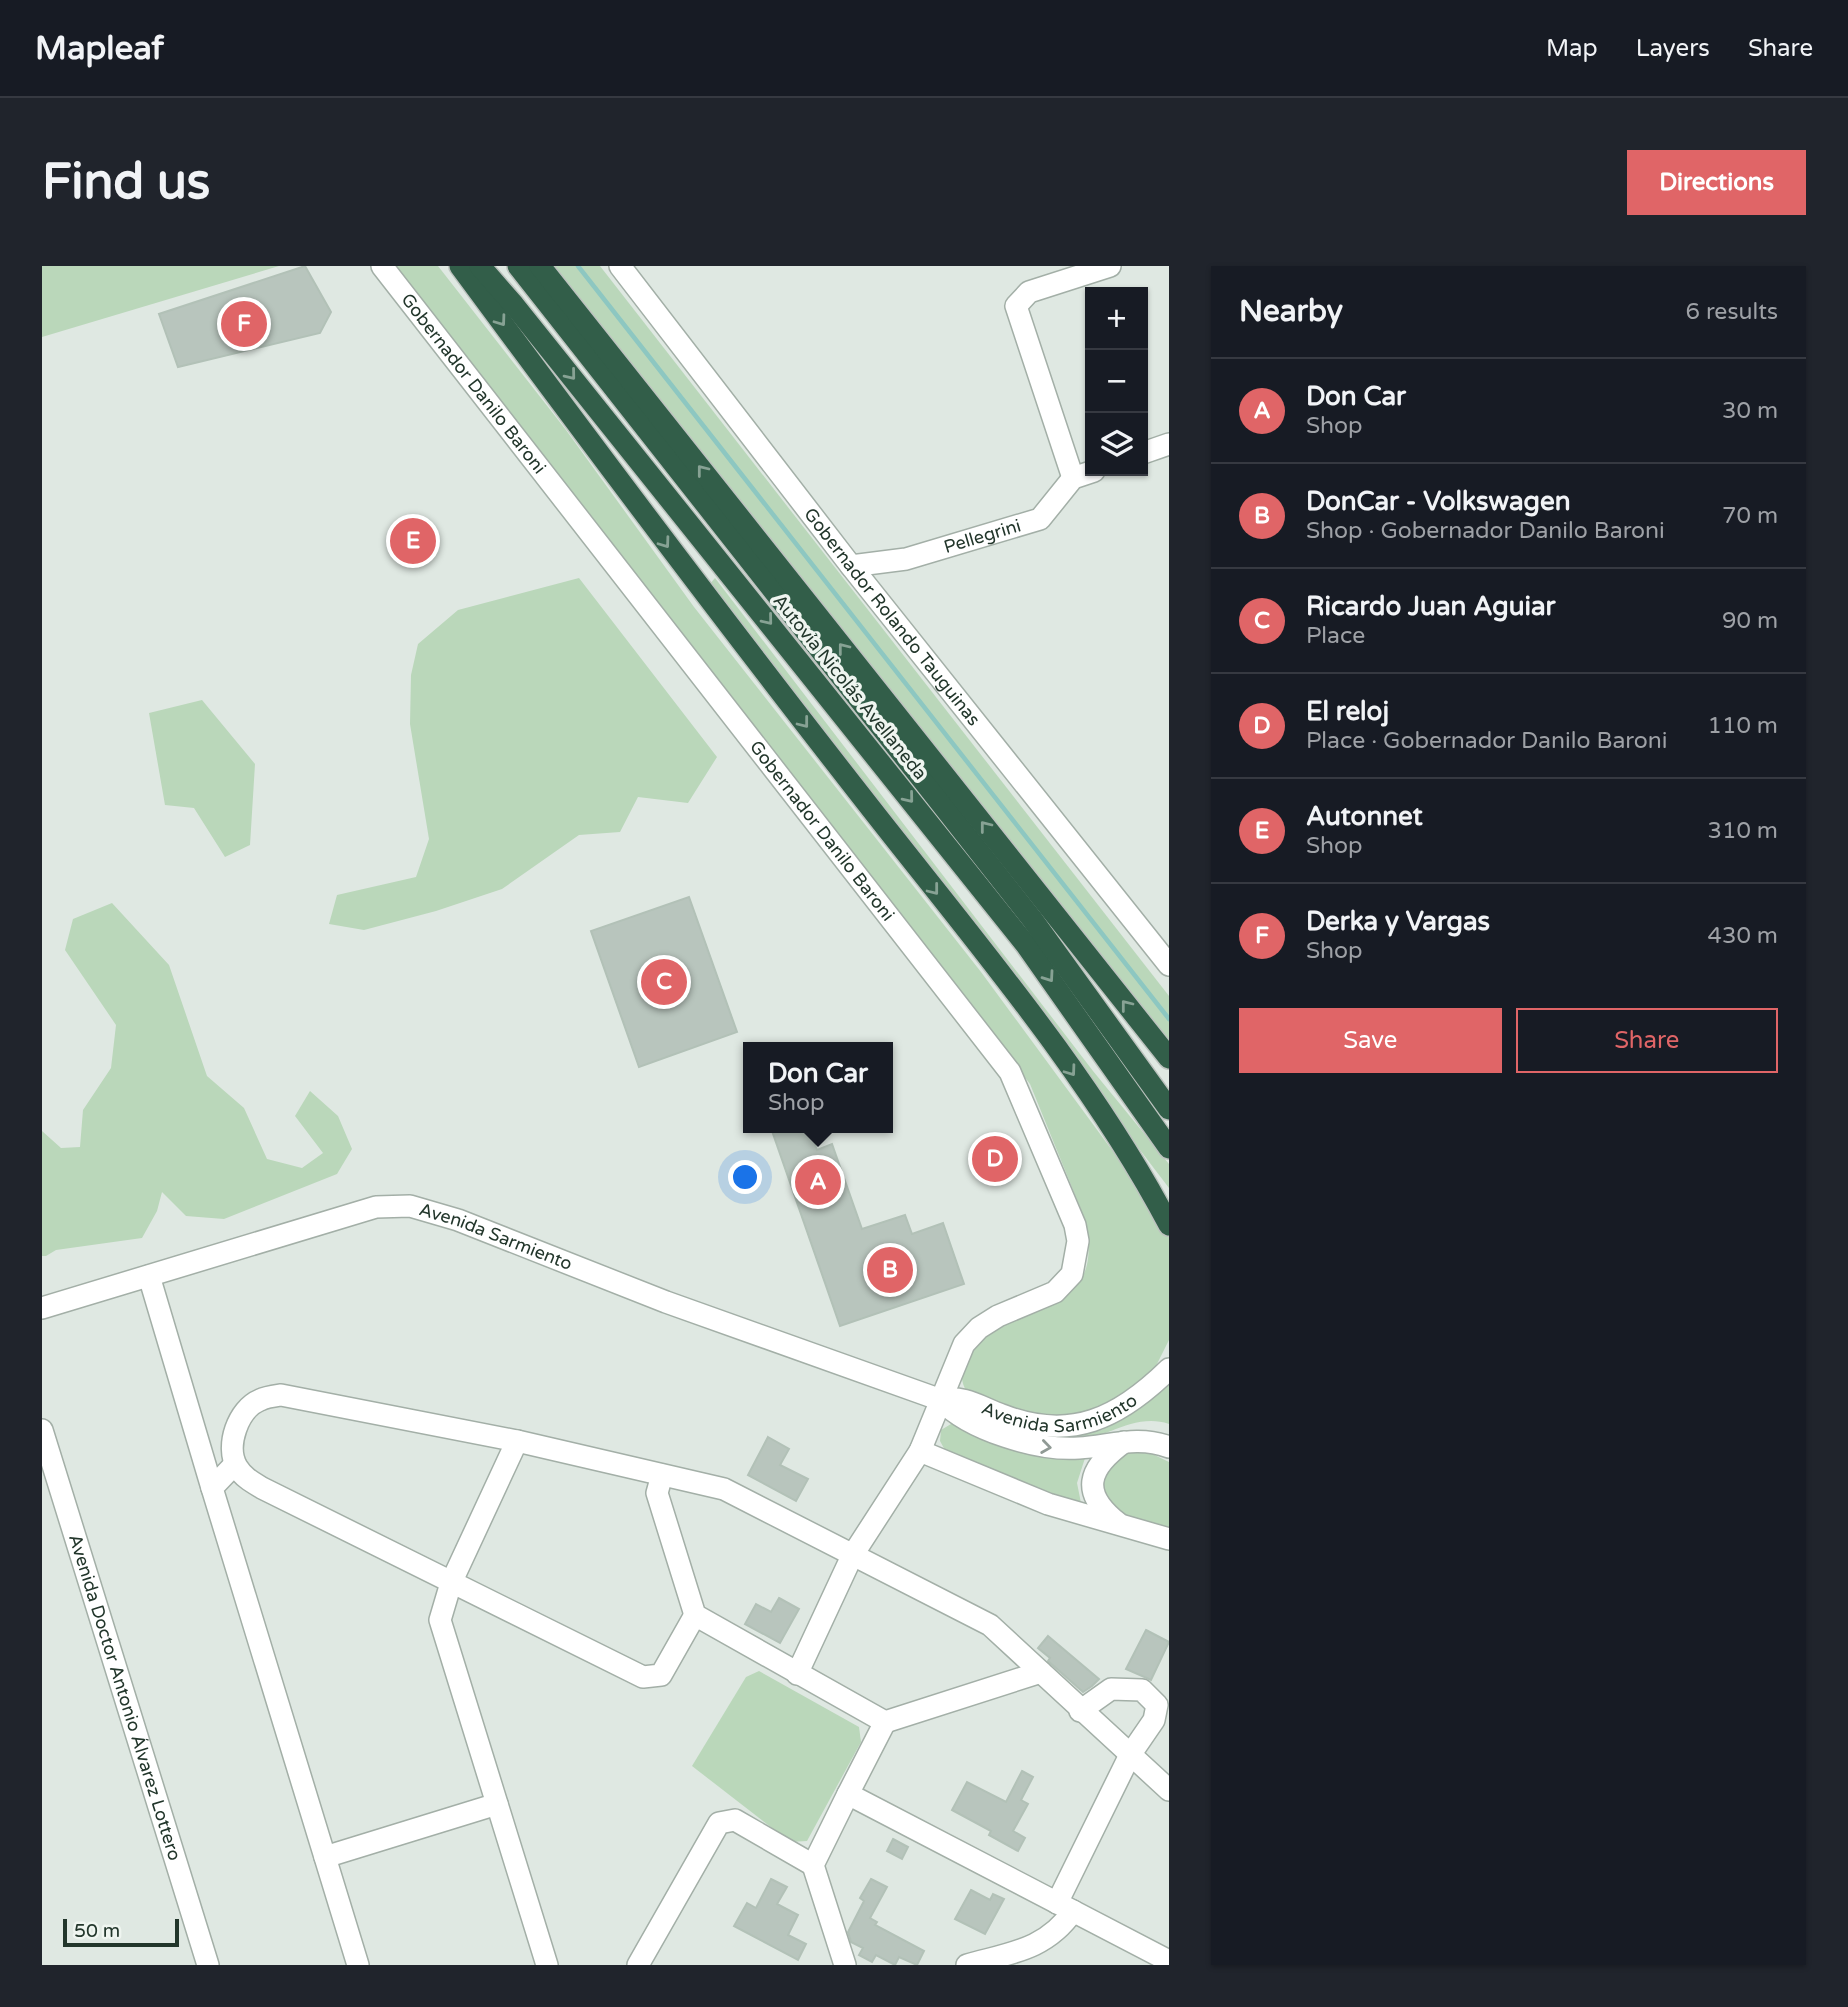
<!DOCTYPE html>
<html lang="en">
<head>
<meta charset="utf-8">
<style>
	:root { --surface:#171b24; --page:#20242c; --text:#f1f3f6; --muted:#9ea1a6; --line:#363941; --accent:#e06567 }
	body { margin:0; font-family:"Varela Round",sans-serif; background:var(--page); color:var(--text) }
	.controls { position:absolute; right:21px; top:21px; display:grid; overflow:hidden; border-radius:0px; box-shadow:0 2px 5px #0004 }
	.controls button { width:63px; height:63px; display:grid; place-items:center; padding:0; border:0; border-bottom:2px solid var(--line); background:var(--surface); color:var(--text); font:35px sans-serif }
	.scale { position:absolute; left:21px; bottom:18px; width:116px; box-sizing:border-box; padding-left:7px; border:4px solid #22362b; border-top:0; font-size:19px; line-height:24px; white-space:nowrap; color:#22362b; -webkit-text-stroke:5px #eff5f0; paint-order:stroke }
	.you { position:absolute; left:704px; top:912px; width:24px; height:24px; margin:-18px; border:5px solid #fff; border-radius:50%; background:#1a73e8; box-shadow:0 0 0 10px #1a73e833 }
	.badge { display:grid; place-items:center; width:46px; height:46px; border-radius:50%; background:var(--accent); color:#fff; font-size:23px; font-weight:700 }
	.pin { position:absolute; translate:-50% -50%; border:4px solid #fff; box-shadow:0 2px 7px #0006 }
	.popup { position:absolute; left:701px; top:776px; width:150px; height:91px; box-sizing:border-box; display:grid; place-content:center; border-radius:0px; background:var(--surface); filter:drop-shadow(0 2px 5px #0005); font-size:23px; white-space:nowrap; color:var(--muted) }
	.popup b { font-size:26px; color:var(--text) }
	.popup::after { content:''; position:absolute; left:50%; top:100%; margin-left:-14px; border:14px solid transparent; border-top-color:var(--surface) }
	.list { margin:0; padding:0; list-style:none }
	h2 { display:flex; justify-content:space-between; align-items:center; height:91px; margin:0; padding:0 28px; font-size:30px }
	h2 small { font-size:23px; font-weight:400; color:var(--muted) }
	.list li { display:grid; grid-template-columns:46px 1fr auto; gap:21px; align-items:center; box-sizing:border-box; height:105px; padding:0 28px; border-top:2px solid var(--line) }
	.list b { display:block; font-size:26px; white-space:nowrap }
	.list p { margin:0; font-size:23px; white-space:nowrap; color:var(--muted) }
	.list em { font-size:23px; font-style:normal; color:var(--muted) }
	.actions { display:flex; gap:14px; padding:21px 28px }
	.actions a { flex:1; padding:16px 0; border:2px solid var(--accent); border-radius:0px; text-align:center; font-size:24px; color:var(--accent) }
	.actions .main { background:var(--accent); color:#fff }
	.icon { flex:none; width:38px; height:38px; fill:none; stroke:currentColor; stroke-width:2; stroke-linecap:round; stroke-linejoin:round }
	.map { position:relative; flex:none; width:1127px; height:1699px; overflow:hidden; border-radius:0px }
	header { display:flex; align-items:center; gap:42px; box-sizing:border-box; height:98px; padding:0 35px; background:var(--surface); border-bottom:2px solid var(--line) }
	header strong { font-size:33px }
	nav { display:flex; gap:38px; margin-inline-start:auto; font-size:24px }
	.intro { display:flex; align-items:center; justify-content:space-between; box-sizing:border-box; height:168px; padding:0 42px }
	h1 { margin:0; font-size:49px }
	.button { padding:18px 32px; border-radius:0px; background:var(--accent); color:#fff; font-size:24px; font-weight:700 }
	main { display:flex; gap:42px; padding:0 42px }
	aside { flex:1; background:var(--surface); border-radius:0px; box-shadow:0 2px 5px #0004 }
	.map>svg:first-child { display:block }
	.green { fill:#bad7ba }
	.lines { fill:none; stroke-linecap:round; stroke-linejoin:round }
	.stream { stroke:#8dc7c1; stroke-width:4.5 }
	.building { fill:#b8c5bd; stroke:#b2c1b7; stroke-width:2 }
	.minor-casing { stroke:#a3afa7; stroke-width:24 }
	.highway-casing { stroke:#bdc3bf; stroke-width:24 }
	.minor { stroke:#fff; stroke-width:21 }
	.highway { stroke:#325e49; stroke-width:21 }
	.oneway { stroke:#87a294 }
	.oneway2 { stroke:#909a95 }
	.labels { text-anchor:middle; stroke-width:7; stroke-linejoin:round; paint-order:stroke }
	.street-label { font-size:18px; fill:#22362b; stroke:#eff5f0 }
</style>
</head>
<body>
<header>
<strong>Mapleaf</strong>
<nav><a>Map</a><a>Layers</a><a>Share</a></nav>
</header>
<div class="intro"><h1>Find us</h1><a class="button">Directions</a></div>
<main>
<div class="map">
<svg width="1127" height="1699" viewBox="0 0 1127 1699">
	<rect width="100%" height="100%" fill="#dfe8e2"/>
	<g class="green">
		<path d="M0 0H237L0 71Z"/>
		<path d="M350 0H396L524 164 652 341 939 706 1111 940 1127 969V1074L1111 1106 1066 1140 1025 1153 988 1149 925 1126C918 1115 919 1107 924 1096 955 1026 1071 1064 1042 951L988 818Z"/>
		<path d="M512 0H558L1127 730V779Z"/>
		<path d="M537 312 675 491 646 537 596 531 578 566 537 569 460 623 394 645 322 664 287 658 295 629 374 611 387 573 368 458 369 409 376 378 416 344Z"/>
		<path d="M673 312 1051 805 1127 898V922L667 319Z"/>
		<path d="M160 434 213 498 208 579 183 591 152 542 123 539 107 447Z"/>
		<path d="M70 637 127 699 165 810 202 842 225 893 260 902 281 887 253 850 268 825 296 850 310 883 295 908 182 953 144 950 120 926 115 945 100 972 14 984 4 990H0V865L19 882 38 881 41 844 69 802 74 759 23 684 31 653Z"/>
		<path d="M1127 1118V1158C1085 1144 1053 1186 1011 1172L1060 1164 1092 1146Z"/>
		<path d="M914 1155C962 1181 989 1195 1044 1189L1035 1217 1040 1242 904 1186 898 1175 899 1164Z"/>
		<path d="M1096 1181 1127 1196V1265L1075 1247 1060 1226V1202L1067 1193Z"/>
		<path d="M717 1405 817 1461 819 1476 765 1575 748 1576 650 1500 704 1411Z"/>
	</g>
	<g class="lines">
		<path class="stream" d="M536 0 1127 753"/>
	</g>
	<g class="building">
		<path d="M263 0 289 46 278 67 136 101 117 48Z"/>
		<path d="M647 631 695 766 597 801 549 665Z"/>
		<path d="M729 862H767L775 884 790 878 820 963 863 949 870 968 901 957 922 1018 798 1060Z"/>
		<path d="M726 1171 747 1183 738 1199 766 1213 754 1235 706 1209Z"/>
		<path d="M737 1332 757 1343 738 1377 703 1358 714 1338 729 1346Z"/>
		<path d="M1104 1364 1127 1376 1109 1414 1084 1403Z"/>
		<path d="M1006 1370 1057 1413 1050 1420 1041 1426 1006 1395 1008 1392 996 1382Z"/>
		<path d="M980 1505 991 1511 979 1534 986 1538 971 1565 983 1572 976 1585 947 1569 949 1565 910 1544 925 1516 964 1536Z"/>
		<path d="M851 1573 866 1581 860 1593 845 1585Z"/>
		<path d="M729 1613 745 1621 735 1638 756 1649 746 1669 764 1678 756 1694 692 1660 705 1637 714 1642Z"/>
		<path d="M829 1613 845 1621 828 1652 835 1656 833 1659 882 1685 875 1699 857 1691 853 1699 834 1689 830 1696 817 1689 821 1682 809 1676 806 1666 822 1635 818 1632Z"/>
		<path d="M929 1624 948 1634 951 1628 962 1633 943 1668 913 1653Z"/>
	</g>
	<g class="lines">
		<defs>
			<g id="minor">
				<path id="s1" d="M340 0 968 806 1033 959 1036 975 1030 1008 1013 1026 956 1050 937 1062 922 1078 878 1185 810 1290 755 1408"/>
				<path id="s2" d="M578 0 809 300 1127 699"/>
				<path d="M1101 187 1127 178"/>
				<path d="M1031 212 974 40 987 26 1068 0"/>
				<path id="s3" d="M809 300 864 293 998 253 1031 212 1052 205"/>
				<path d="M107 1010 170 1222"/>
				<path id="s4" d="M0 1042 334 941 368 940 416 954 624 1036 899 1134C927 1164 996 1185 1037 1182 1068 1180 1096 1169 1127 1181"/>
				<path id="s5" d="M899 1134C922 1129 938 1141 960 1149 1029 1176 1077 1152 1127 1103"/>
				<path id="s6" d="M0 1164 166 1699"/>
				<path d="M475 1175 409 1317 398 1354 505 1699"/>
				<path d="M878 1185 1006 1238 1127 1273"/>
				<path d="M193 1198 170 1222 316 1699"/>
				<path d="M620 1209 615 1227 653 1349 843 1456 999 1406"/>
				<path d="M1076 1257C1038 1227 1045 1203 1082 1176"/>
				<path d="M653 1349 619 1409 601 1411 220 1222C210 1216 201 1211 195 1201 183 1180 196 1143 218 1134 224 1131 232 1130 239 1129L475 1175 682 1223 948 1359 1127 1524"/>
				<path d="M806 1528 843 1456"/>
				<path d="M283 1591 455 1538"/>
				<path d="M1015 1637 1088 1489 1112 1454 1115 1439 1100 1424 1069 1423 1038 1445"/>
				<path d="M596 1699 677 1557 693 1554 771 1599"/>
				<path d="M803 1699 771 1599 806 1528 1127 1695"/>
				<path d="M925 1699C968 1687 1004 1684 1031 1645"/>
			</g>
			<g id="highway">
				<path d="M418 0C550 179 683 356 820 531 925 666 1048 808 1127 959"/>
				<path d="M438 0 472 39 984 679 1127 882"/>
				<path d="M476 0 990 653 1127 843"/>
				<path d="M498 0 1127 792"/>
			</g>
		</defs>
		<use href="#minor" class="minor-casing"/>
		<use href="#highway" class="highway-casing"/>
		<use href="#minor" class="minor"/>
		<use href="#highway" class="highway"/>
	</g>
	<defs><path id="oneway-chevron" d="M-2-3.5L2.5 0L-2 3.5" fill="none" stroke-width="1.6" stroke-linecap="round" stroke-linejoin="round" transform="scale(1.75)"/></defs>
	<g class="oneway">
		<use href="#oneway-chevron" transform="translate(459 55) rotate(54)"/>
		<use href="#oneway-chevron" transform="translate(529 109) rotate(51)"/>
		<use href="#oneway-chevron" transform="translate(660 204) rotate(-128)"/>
		<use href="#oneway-chevron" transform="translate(623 277) rotate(54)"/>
		<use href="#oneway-chevron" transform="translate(726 354) rotate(51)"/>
		<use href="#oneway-chevron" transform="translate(801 382) rotate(-128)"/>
		<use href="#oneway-chevron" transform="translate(762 457) rotate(52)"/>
		<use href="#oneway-chevron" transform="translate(867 532) rotate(51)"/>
		<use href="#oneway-chevron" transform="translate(943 560) rotate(-128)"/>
		<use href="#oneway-chevron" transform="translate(892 624) rotate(52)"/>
		<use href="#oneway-chevron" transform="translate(1007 711) rotate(55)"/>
		<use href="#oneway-chevron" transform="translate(1084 739) rotate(-128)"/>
		<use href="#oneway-chevron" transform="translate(1029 805) rotate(54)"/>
	</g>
	<use class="oneway2" href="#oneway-chevron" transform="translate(1004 1181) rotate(8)"/>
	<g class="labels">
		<g class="street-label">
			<text dy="6" stroke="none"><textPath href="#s1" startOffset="149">Gobernador Danilo Baroni</textPath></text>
			<text dy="6" stroke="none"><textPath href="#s3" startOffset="135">Pellegrini</textPath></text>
			<text dy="6" stroke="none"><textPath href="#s2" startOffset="444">Gobernador Rolando Tauguinas</textPath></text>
			<text transform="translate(808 421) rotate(51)" y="6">Autovía Nicolás Avellaneda</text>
			<text dy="6" stroke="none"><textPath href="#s1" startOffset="716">Gobernador Danilo Baroni</textPath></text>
			<text dy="6" stroke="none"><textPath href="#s4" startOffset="474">Avenida Sarmiento</textPath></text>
			<text dy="6" stroke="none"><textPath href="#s5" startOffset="124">Avenida Sarmiento</textPath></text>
			<text dy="6" stroke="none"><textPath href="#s6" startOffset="280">Avenida Doctor Antonio Álvarez Lottero</textPath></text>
		</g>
	</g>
</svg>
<div class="controls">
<button>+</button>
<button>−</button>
<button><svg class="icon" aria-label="layers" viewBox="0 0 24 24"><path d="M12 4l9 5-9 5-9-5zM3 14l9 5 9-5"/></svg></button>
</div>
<div class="scale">50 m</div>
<div class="you"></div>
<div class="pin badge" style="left:776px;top:916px">A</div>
<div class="popup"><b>Don Car</b>Shop</div>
<div class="pin badge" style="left:848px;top:1004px">B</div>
<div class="pin badge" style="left:622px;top:716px">C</div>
<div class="pin badge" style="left:953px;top:893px">D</div>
<div class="pin badge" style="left:371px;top:275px">E</div>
<div class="pin badge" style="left:202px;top:58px">F</div>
</div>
<aside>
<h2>Nearby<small>6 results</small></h2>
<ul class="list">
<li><span class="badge">A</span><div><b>Don Car</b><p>Shop</p></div><em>30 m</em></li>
<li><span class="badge">B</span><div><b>DonCar - Volkswagen</b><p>Shop · Gobernador Danilo Baroni</p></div><em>70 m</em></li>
<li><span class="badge">C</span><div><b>Ricardo Juan Aguiar</b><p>Place</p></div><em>90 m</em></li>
<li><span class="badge">D</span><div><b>El reloj</b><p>Place · Gobernador Danilo Baroni</p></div><em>110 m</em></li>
<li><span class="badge">E</span><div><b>Autonnet</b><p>Shop</p></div><em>310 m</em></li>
<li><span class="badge">F</span><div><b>Derka y Vargas</b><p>Shop</p></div><em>430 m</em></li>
</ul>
<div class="actions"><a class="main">Save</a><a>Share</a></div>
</aside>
</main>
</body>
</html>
